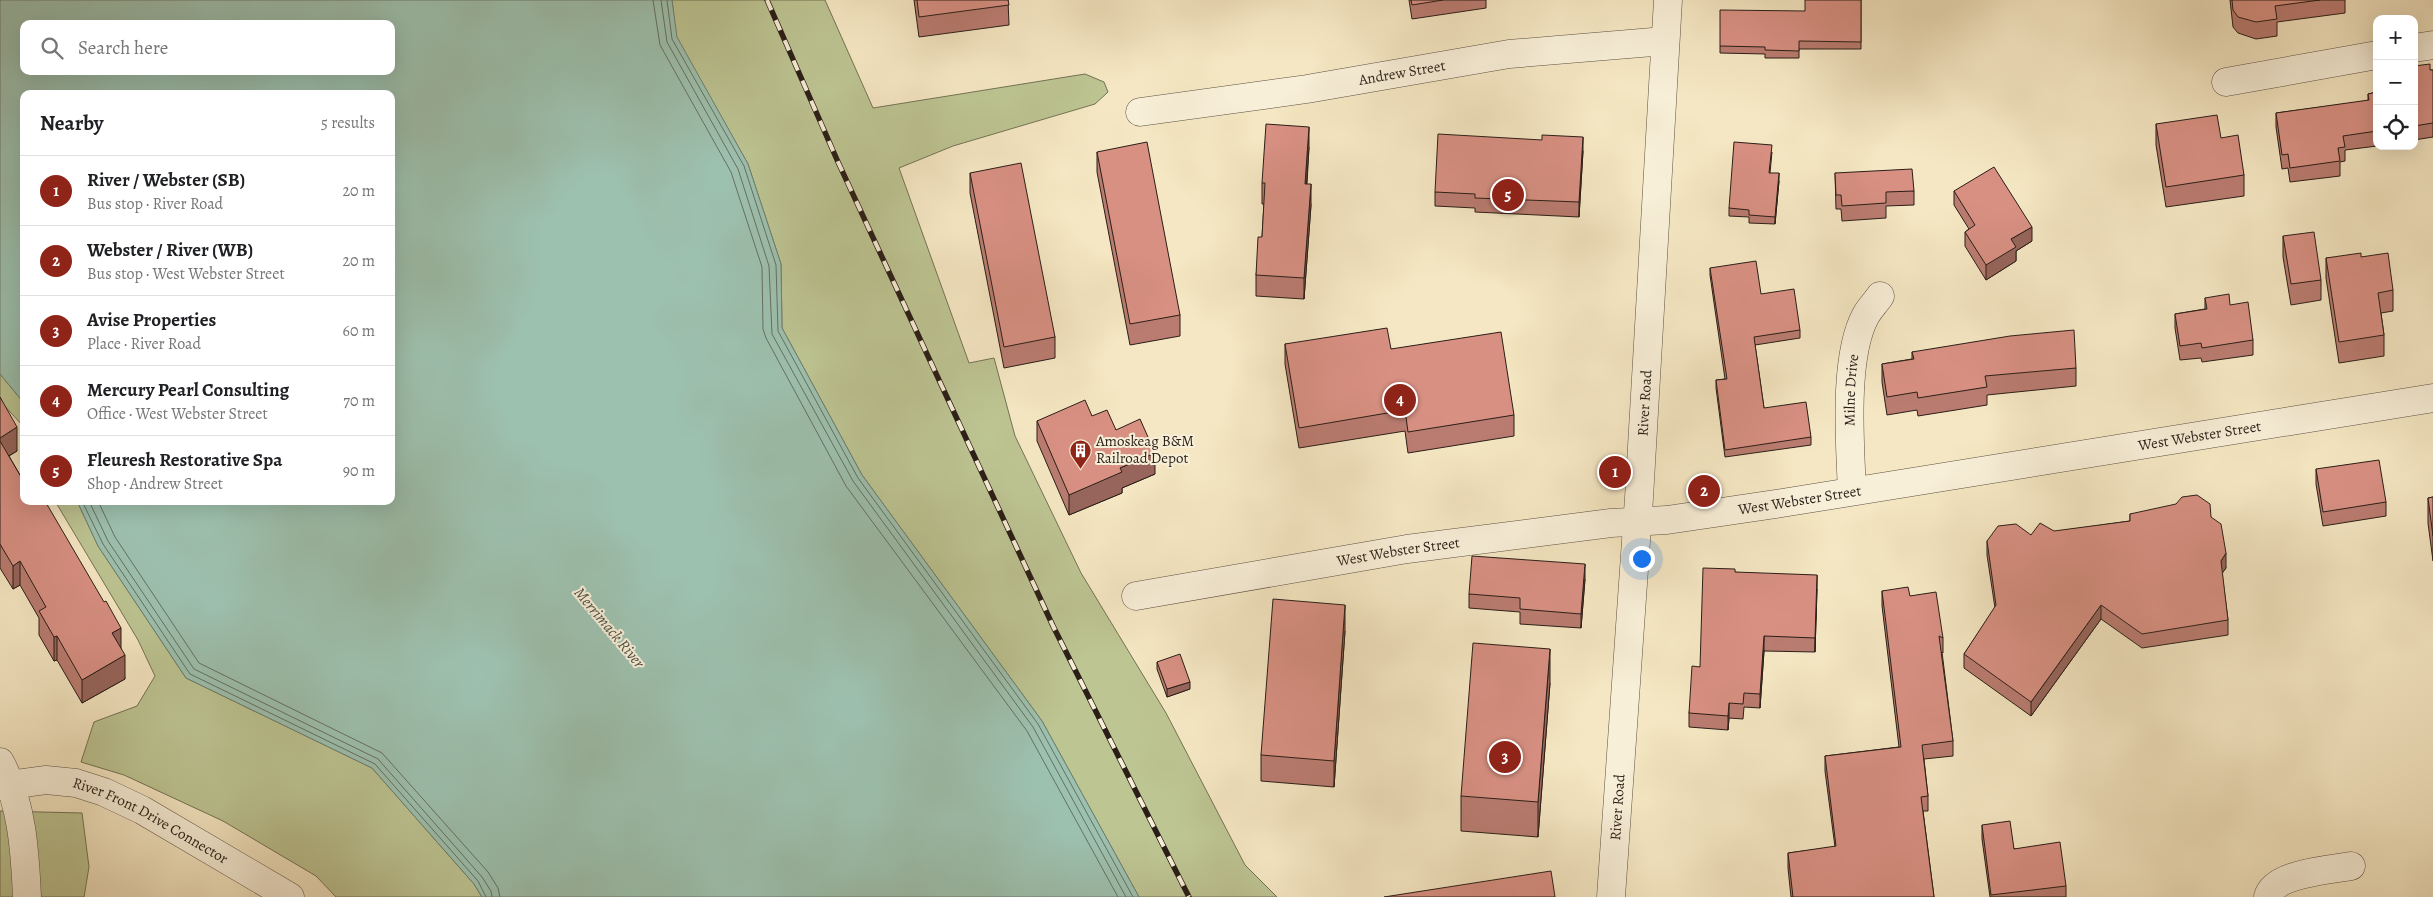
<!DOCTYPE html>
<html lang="en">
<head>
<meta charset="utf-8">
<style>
	:root { --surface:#fff; --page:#f2f2f2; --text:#202124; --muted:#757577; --line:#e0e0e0; --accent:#8f2418 }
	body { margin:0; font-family:Alegreya,serif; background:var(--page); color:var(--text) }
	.controls { position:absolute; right:15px; top:15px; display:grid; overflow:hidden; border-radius:10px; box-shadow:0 5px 20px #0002 }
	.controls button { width:45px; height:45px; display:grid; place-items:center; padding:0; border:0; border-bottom:1px solid var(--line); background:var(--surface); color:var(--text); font:25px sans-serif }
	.you { position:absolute; left:1641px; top:558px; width:18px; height:18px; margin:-12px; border:4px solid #fff; border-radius:50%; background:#1a73e8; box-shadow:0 0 0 8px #1a73e833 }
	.badge { display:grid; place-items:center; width:32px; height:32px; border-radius:50%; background:var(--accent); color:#fff; font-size:16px; font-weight:700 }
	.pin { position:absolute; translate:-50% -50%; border:2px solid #fff; box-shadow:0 1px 5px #0006 }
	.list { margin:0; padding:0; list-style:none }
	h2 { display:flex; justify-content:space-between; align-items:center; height:65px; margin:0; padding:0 20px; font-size:21px }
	h2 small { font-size:16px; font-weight:400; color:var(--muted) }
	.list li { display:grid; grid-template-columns:32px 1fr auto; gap:15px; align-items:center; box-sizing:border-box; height:70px; padding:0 20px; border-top:1px solid var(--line) }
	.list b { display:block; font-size:19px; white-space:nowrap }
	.list p { margin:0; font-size:16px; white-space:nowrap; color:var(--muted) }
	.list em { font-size:16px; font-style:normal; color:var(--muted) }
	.icon { flex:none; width:28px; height:28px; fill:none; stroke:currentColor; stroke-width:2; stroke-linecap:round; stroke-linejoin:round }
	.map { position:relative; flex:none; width:2433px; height:897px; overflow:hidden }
	.search { position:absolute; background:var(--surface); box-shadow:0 5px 20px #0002; left:20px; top:20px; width:375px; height:55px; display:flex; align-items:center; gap:12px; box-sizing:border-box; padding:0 18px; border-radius:10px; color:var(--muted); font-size:19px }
	.panel { position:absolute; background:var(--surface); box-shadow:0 5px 20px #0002; left:20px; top:90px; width:375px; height:415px; border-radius:10px }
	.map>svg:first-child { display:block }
	.green { fill:#bdc593; stroke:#747255 }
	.water { fill:#9dc1af; stroke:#6f8072; fill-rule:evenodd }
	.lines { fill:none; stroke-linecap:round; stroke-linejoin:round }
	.shore { stroke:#647063; stroke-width:1 }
	.minor-casing { stroke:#5d5042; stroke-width:29 }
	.minor { stroke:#f8efd8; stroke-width:28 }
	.rail-casing { stroke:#2a1e17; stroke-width:5.5 }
	.rail { stroke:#f8efd8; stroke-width:4; stroke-dasharray:11; stroke-linecap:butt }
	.wall { fill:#ba7c71; stroke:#2a1e17 }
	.shaded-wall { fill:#97655c; stroke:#2a1e17 }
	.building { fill:#d89083; stroke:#2a1e17 }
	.labels { text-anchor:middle; stroke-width:4; stroke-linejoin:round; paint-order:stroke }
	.street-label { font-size:15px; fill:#2a1e17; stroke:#f8efd8 }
	.poi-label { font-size:15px; fill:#2a1e17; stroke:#f8efd8; text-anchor:start }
	.water-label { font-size:16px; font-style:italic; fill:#4c4f45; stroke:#f8efd8 }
</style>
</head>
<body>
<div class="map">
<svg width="2433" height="897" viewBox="0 0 2433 897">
	<rect width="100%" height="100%" fill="#f5e7c3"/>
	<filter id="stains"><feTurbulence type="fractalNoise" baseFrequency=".004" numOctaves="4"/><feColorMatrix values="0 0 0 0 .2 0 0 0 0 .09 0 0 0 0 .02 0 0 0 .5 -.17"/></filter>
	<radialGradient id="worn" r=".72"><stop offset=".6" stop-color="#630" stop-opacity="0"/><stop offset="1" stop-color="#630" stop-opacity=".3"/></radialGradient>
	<g class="green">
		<path d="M672 0H825L873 108 1085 74 1104 82 1108 92 1095 104 953 146 899 168 969 363 994 358 1015 436 1081 573 1166 713 1245 865 1277 897H1139L1042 721 862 475 782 328 781 264 748 164 676 37Z"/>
		<path d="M0 374 24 403V427L0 401Z"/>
		<path d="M55 501H77L98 546 186 678 372 768 474 884 482 897H336L316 876 223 821 124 775 81 762 94 722 137 706 155 676 138 640Z"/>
		<path d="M0 811 82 813 89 867 84 897H0Z"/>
	</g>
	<path class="water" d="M0 0H672L677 37 748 164 781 264 782 328 862 475 1042 721 1139 897H482L474 884 372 768 186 678 98 546 77 501H391V94H24V403L0 374ZM24 24H391V71H24Z"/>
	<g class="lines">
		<g class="shore">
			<path d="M653 0 660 45 731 172 762 267 763 329 766 338 846 486 1027 731 1118 897"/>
			<path d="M661 0 667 42 738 169 769 266 772 334 853 481 1033 727 1126 897"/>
			<path d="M667 0 672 39 744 166 776 265 778 331 858 478 1038 724 1133 897"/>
			<path d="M82 501 103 544 190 674 375 764 478 881 486 897"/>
			<path d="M89 501 108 541 194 669 378 759 482 877 491 891 492 897"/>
			<path d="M98 501 115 537 199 663 382 753 488 872 498 888 500 897"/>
		</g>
		<defs>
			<g id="minor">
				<path d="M2414 48 2433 45"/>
				<path d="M2226 82 2377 55"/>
				<path id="s1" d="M1140 112 1307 89 1509 54 1665 41"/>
				<path id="s2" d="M1852 491C1850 444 1843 356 1866 315 1870 308 1876 302 1880 296"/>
				<path id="s3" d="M1136 596 1407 549 1611 523 1667 520 1782 503 2433 398"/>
				<path d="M0 762C22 802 25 852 27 897"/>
				<path id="s4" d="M0 786 46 780 76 783 104 792 142 810 290 897"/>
				<path id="s5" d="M1611 897 1639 498 1668 0"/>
				<path d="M2268 897C2274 873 2330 870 2351 866"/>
			</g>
		</defs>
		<use href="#minor" class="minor-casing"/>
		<use href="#minor" class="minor"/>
		<defs>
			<path id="rail" d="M767 0 838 162 1053 626 1189 897"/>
		</defs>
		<use href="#rail" class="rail-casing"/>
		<use href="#rail" class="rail"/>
	</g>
	<g class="wall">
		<path d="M914 0H1008L1009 25 919 37Z"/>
		<path d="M1409 0H1486V8L1412 19Z"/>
		<path d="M1861 0V49H1799V58H1765V54L1720 53V46L1805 11Z"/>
		<path d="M2230 0H2345V13L2277 22V36L2256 39 2238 33 2233 27Z"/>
		<path d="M2414 66 2430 70H2433V137L2414 140Z"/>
		<path d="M2377 92V146L2345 150V161L2340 162V176L2290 182 2288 168 2282 169 2276 127V113L2368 101V94Z"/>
		<path d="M2156 124 2221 138 2244 175V196L2166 207 2156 145Z"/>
		<path d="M1309 147 1307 184 1311 205 1304 299 1256 296V275L1262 237 1264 204H1262V183Z"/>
		<path d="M1583 151 1579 217 1475 212V208L1435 206V192Z"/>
		<path d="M1097 152 1180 315V336L1130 345 1097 172Z"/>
		<path d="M1772 152 1770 173 1779 181 1775 224 1749 223V217L1729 216V208Z"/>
		<path d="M970 173 1055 337V358L1004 368 970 193Z"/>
		<path d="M1835 173 1914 191V205L1886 206V218L1842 221 1841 209H1836Z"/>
		<path d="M1954 191 2032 241 2016 251V261L1986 280 1965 246V232L1969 229 1954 205Z"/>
		<path d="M2283 236 2321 280V300L2291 305 2283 257Z"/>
		<path d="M2361 257 2393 290V311L2381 313 2384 335V356L2339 363 2326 278V258Z"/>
		<path d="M1710 268 1761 294 1800 330V338L1755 345 1764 408 1811 437V445L1725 457 1716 388V380L1725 379 1710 275Z"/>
		<path d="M2205 298 2230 305 2253 340V355L2202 362 2201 358 2180 360 2175 328V314L2205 309Z"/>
		<path d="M1285 344 1391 349 1514 415V436L1408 453 1405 431 1299 448 1285 364Z"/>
		<path d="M1912 352 2076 368V386L1987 395V405L1918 416 1917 410 1887 415 1882 382V364L1912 359Z"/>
		<path d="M0 397 17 451 9 456 121 649 125 679 82 703 57 660 54 661 39 635V618L20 585 13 589 0 568Z"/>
		<path d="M1092 416 1116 430 1155 474 1122 488V493L1069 515 1037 441V421Z"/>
		<path d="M2316 469 2386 502V516L2323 526 2316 484Z"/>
		<path d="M2433 497V561L2428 523V498Z"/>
		<path d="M2130 514 2211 517 2226 568 2222 573 2228 620V635L2142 648 2101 619 2031 716 1964 668V654L1995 608 1987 555V541L2031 535 2130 521Z"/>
		<path d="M1735 572 1817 589 1815 652 1764 651 1760 708 1744 707 1743 719 1729 718 1728 730 1689 727V713L1700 667Z"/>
		<path d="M1585 579 1581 628 1520 624V612L1469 608V594Z"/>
		<path d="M1882 591 1910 596 1943 638V653L1942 652 1953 741V756L1924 759 1928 796V811H1923L1934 897H1791L1788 868V853L1835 847 1825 771V756L1899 747 1882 606Z"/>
		<path d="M1345 631 1334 787 1261 781V755Z"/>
		<path d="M1157 662 1190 689 1167 697 1157 669Z"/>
		<path d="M1550 683 1538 837 1461 831V796Z"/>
		<path d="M1982 825 2066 886V897H1990L1982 839Z"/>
	</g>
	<g class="shaded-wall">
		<path d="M1309 127V147L1305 204V184Z"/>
		<path d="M1583 137V151L1579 217V202Z"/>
		<path d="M1779 173V181L1775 224V217Z"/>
		<path d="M1311 184V205L1304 299V278Z"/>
		<path d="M2032 227V241L2016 251V261L1986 280V265L2011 239Z"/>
		<path d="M17 427V451L0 461V438Z"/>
		<path d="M1155 453V474L1122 488V493L1069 515V495L1120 468Z"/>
		<path d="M2226 553V568L2221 575V561Z"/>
		<path d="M20 561V585L13 589V566Z"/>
		<path d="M1585 564V579L1581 628V614Z"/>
		<path d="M1817 575V589L1815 652V638Z"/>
		<path d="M1345 605V631L1334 787V761Z"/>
		<path d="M2101 605V619L2031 716V702Z"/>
		<path d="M121 628V651L112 633Z"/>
		<path d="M57 636V660L54 661V637Z"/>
		<path d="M1764 636V651L1760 708V694Z"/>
		<path d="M1550 649V683L1538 837V802Z"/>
		<path d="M125 655V679L82 703V680Z"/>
		<path d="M1190 682V689L1167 697V689Z"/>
		<path d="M1729 703V718L1728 730V716Z"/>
	</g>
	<g class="building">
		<path d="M917 0H1008L1009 5 919 17Z"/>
		<path d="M1411 0H1443L1412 5Z"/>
		<path d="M1805 0H1861V42L1799 41V51L1765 50V47L1720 46V10L1805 11Z"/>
		<path d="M2232 0H2320L2275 6 2277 19 2256 22 2238 17 2233 10Z"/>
		<path d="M2430 64V70H2433V123L2414 126V66Z"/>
		<path d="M2377 92V131L2343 136 2345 147 2338 148 2340 161 2290 168 2288 154 2282 155 2276 113 2369 100 2368 94Z"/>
		<path d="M2217 115 2221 138 2238 135 2244 175 2166 187 2156 124Z"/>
		<path d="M1266 124 1309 127 1305 184H1311L1304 278 1256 275 1258 237H1262L1265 183H1262Z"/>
		<path d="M1438 134 1542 140V135L1583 137 1579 202 1475 198V194L1435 192Z"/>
		<path d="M1147 142 1180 315 1130 324 1097 152Z"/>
		<path d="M1734 142 1772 145 1769 173H1779L1775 217 1749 215V210L1729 208Z"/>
		<path d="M1021 163 1055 337 1004 347 970 173Z"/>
		<path d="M1994 167 2032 227 2011 239 2016 247 1986 265 1965 232 1975 225 1954 191Z"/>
		<path d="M1912 169 1914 191 1886 192V203L1842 206 1841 195H1836L1835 173Z"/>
		<path d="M2314 232 2321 280 2291 284 2283 236Z"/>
		<path d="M2361 253V257L2388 253 2393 290 2378 293 2384 335 2339 342 2326 258Z"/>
		<path d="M1756 261 1761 294 1794 289 1800 330 1754 337 1764 408 1806 402 1811 437 1725 450 1716 380 1727 379 1710 268Z"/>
		<path d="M2229 294 2230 305 2248 302 2253 340 2202 348 2201 343 2180 346 2175 314 2207 309 2205 298Z"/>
		<path d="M1387 328 1391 349 1501 332 1514 415 1408 432 1405 410 1299 428 1285 344Z"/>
		<path d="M2074 330 2076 368 1985 376 1987 387 1918 398 1917 392 1887 397 1882 364 1914 359 1912 352 2010 336Z"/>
		<path d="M0 397 17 427 0 438Z"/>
		<path d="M1085 400 1092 416 1107 410 1116 430 1140 419 1155 453 1120 468 1122 472 1069 495 1037 421Z"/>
		<path d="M0 441 24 482V501H45L104 602 106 601 121 628 112 633 125 655 82 680 57 636 54 637 39 611 46 607 20 561 13 566 0 544Z"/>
		<path d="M2379 460 2386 502 2323 512 2316 469Z"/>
		<path d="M2197 495 2210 504 2211 517 2221 524 2226 553 2221 561 2228 620 2142 634 2101 605 2031 702 1964 654 1996 605 1987 541 1998 526 2016 524 2031 535 2040 523 2054 531 2130 521V514L2176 504 2182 497Z"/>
		<path d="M2433 497V536L2428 498Z"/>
		<path d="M1472 556 1585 564 1581 614 1520 609V598L1469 594Z"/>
		<path d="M1703 568 1735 569V572L1817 575 1815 638 1764 636 1760 694 1744 693 1743 704 1729 703 1728 716 1689 713 1692 666 1700 667Z"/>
		<path d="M1908 587 1910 596 1936 592 1943 638 1939 636 1953 741 1922 745 1928 796 1921 797 1934 897H1793L1788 853 1836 846 1825 756 1901 747 1882 591Z"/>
		<path d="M1273 599 1345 605 1334 761 1261 755Z"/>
		<path d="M1473 643 1550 649 1538 802 1461 796Z"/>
		<path d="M1180 654 1190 682 1167 689 1157 662Z"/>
		<path d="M2010 821 2014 849 2060 842 2066 886 1991 895 1982 825Z"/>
		<path d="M1551 871 1555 897H1384Z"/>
	</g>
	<defs>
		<symbol id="building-pin" viewBox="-11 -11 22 30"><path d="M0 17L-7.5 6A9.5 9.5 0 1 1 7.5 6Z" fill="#8f2418" stroke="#f8efd8"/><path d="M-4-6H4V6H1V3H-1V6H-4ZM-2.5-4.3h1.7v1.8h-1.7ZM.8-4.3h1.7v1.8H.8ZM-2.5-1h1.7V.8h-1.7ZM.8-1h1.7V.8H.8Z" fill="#fff"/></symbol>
	</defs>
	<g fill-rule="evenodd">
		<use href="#building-pin" x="1068" y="438" width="25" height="34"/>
	</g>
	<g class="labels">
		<g class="street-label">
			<text dy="5" stroke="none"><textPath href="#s1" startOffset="265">Andrew Street</textPath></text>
			<text dy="5" stroke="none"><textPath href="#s2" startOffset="101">Milne Drive</textPath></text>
			<text dy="5" stroke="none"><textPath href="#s5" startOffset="495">River Road</textPath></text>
			<text dy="5" stroke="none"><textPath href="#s3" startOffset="1076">West Webster Street</textPath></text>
			<text dy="5" stroke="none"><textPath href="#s3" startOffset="671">West Webster Street</textPath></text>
			<text dy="5" stroke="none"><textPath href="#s3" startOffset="266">West Webster Street</textPath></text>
			<text dy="5" stroke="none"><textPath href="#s5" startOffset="90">River Road</textPath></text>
			<text dy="5" stroke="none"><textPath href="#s4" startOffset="160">River Front Drive Connector</textPath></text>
		</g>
		<g class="poi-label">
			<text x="1096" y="446">Amoskeag B&amp;M<tspan x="1096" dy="17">Railroad Depot</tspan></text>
		</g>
		<g class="water-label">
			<text transform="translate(610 627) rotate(50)" y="6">Merrimack River</text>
		</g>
	</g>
	<rect width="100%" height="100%" filter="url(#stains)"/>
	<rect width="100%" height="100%" fill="url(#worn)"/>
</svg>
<div class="controls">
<button>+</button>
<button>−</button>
<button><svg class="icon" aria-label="locate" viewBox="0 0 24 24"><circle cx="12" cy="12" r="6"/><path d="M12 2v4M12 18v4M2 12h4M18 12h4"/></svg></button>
</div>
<div class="you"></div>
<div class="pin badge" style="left:1615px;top:472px">1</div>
<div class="pin badge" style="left:1704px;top:491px">2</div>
<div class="pin badge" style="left:1505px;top:757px">3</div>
<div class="pin badge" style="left:1400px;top:400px">4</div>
<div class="pin badge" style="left:1508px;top:195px">5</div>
<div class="search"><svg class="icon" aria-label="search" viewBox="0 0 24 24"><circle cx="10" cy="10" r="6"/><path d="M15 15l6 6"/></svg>Search here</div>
<section class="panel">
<h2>Nearby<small>5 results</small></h2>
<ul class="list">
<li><span class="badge">1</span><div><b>River / Webster (SB)</b><p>Bus stop · River Road</p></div><em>20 m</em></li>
<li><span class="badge">2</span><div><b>Webster / River (WB)</b><p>Bus stop · West Webster Street</p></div><em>20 m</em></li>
<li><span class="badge">3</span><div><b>Avise Properties</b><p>Place · River Road</p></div><em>60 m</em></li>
<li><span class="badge">4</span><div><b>Mercury Pearl Consulting</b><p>Office · West Webster Street</p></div><em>70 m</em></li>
<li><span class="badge">5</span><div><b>Fleuresh Restorative Spa</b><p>Shop · Andrew Street</p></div><em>90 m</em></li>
</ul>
</section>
</div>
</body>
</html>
